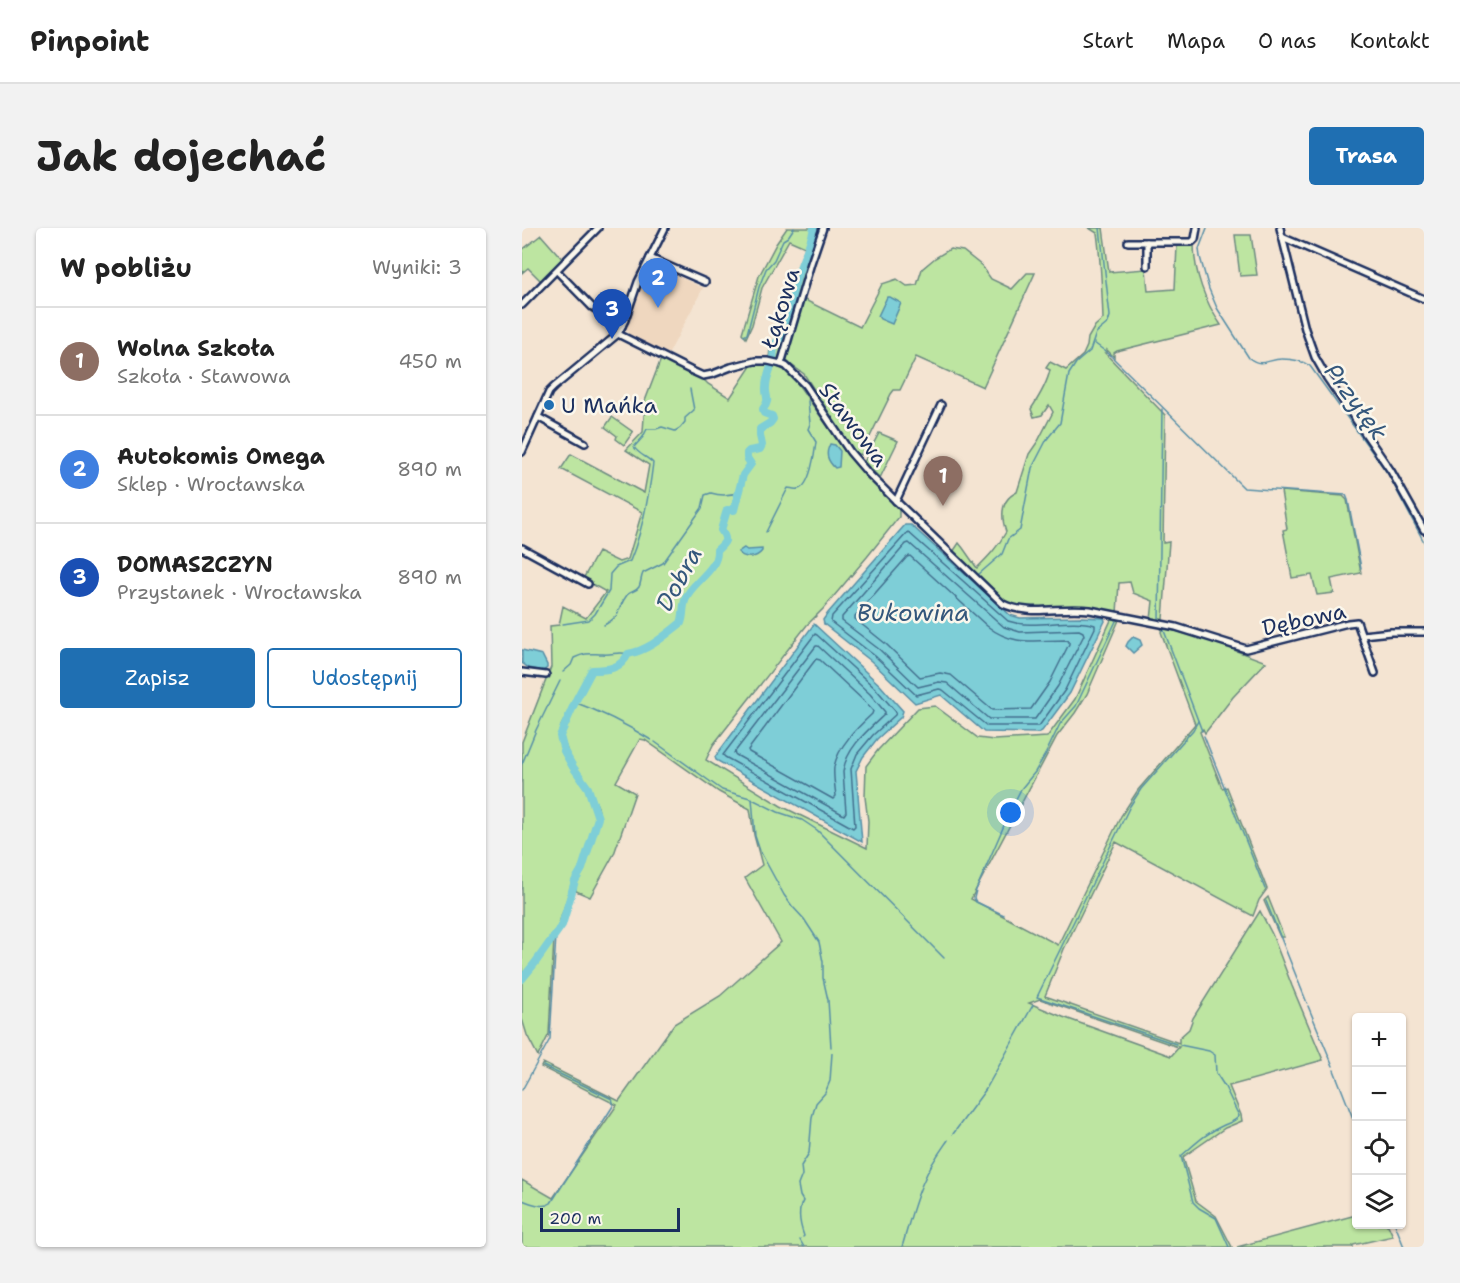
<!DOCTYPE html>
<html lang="pl">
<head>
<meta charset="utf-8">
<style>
	:root { --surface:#fff; --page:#f2f2f2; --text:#222; --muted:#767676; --line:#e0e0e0; --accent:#1f6fb2 }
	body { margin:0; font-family:"Shantell Sans",sans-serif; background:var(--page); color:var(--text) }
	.controls { position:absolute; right:18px; bottom:18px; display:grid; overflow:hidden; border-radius:6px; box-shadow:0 2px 4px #0004 }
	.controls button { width:54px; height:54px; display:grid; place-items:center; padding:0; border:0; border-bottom:2px solid var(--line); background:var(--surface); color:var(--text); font:30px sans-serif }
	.scale { position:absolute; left:18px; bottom:15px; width:140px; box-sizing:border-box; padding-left:6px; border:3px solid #1b2f5e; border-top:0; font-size:16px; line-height:21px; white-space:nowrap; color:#1b2f5e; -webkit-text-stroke:4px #fbf7ec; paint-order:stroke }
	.you { position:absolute; left:489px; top:585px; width:21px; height:21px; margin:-15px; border:4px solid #fff; border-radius:50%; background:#1a73e8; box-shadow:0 0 0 9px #1a73e833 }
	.badge { display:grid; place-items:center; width:39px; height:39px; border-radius:50%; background:var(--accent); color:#fff; font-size:20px; font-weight:700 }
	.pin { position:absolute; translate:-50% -50px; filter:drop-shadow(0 2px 3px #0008) }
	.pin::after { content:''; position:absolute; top:32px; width:21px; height:18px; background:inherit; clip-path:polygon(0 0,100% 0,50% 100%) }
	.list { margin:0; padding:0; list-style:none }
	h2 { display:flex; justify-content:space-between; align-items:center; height:78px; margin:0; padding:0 24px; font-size:26px }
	h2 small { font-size:20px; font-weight:400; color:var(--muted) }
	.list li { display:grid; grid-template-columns:39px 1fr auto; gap:18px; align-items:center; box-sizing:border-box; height:108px; padding:0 24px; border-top:2px solid var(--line) }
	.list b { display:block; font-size:22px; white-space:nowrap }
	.list p { margin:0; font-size:20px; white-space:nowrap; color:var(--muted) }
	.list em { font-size:20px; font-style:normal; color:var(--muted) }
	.actions { display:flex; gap:12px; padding:18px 24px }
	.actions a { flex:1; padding:14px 0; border:2px solid var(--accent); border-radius:6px; text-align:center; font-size:21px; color:var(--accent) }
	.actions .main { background:var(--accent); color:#fff }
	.icon { flex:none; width:33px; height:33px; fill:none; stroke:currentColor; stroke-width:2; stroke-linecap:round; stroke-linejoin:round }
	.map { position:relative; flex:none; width:902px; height:1019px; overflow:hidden; border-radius:6px }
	header { display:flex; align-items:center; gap:36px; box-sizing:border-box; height:84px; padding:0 30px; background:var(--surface); border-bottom:2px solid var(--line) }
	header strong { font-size:28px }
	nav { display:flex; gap:33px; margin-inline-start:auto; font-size:21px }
	.intro { display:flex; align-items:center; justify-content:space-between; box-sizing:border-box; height:144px; padding:0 36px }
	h1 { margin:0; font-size:42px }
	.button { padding:15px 27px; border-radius:6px; background:var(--accent); color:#fff; font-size:21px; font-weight:700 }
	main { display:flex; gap:36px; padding:0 36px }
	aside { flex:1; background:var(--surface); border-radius:6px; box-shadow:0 2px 4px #0004 }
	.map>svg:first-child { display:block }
	.built { fill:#efd7bf }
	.green { fill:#bde5a1; stroke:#6c8a80; stroke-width:1.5; fill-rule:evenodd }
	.water { fill:#7eced7; stroke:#568ea7; stroke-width:1.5 }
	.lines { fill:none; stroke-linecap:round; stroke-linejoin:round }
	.shore { stroke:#436f8e; stroke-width:1.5 }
	.stream { stroke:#568ea7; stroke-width:1.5 }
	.river { stroke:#7eced7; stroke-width:8 }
	.minor-casing { stroke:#1b2f5e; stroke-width:10 }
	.minor { stroke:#fbf7ec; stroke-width:5 }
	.poi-dot { fill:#1f6fb2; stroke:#fbf7ec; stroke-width:2 }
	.labels { text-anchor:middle; stroke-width:5; stroke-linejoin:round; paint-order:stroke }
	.street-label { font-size:22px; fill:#1b2f5e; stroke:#fbf7ec }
	.poi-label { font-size:22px; fill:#1b2f5e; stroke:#fbf7ec; text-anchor:start }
	.water-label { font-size:24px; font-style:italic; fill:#34577c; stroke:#fbf7ec }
</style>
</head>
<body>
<header>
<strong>Pinpoint</strong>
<nav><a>Start</a><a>Mapa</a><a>O nas</a><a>Kontakt</a></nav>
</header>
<div class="intro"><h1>Jak dojechać</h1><a class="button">Trasa</a></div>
<main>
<aside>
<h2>W pobliżu<small>Wyniki: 3</small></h2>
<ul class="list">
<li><span class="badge" style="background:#8d6e63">1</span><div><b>Wolna Szkoła</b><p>Szkoła · Stawowa</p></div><em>450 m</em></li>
<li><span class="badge" style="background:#3f7fe0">2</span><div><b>Autokomis Omega</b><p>Sklep · Wrocławska</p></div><em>890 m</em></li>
<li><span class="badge" style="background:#1a4fb4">3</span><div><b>DOMASZCZYN</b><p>Przystanek · Wrocławska</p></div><em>890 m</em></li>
</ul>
<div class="actions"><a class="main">Zapisz</a><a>Udostępnij</a></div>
</aside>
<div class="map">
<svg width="902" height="1019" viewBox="0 0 902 1019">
	<rect width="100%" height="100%" fill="#f4e4d2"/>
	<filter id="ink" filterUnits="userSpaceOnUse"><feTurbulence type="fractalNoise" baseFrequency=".0167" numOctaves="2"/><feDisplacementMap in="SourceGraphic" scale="12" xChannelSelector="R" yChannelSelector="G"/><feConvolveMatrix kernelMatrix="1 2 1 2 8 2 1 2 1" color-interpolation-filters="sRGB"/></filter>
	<g filter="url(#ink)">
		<path class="built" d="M128 35 181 60 147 125 138 124 106 108 107 104 102 102 114 65Z"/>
		<g class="green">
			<path d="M265 0H298L275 69 259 128 255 133 247 130 248 120 259 105 264 71 283 19 267 12 240 60 230 97 224 110 220 105 237 48 254 16Z"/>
			<path d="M567 0H581L587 44 624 41 626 63 653 61 655 18 672 16C672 44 683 74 699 97L595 123 592 125V129L585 122V125H583L643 187 641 315 647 314 641 391 629 392 631 373 611 365 608 354 597 355 595 385 556 378 503 382 483 375 431 324 437 315 441 320 455 340C466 329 476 319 484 304 479 289 478 272 495 264L507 226 516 213 531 184 527 177 520 187 512 189 509 181C517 169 525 156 528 142L524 140 528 134 544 142 561 127 565 118 566 110 573 98 581 91C580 62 579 34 575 5Z"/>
			<path d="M19 7 42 33 20 54 6 40 0 45V22Z"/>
			<path d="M713 7H729L735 47 718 48Z"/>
			<path d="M428 21 441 23 460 38 469 51 490 61 505 45H513L461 159 394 129 378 162H372L369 166 339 227 333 224 317 200 282 146 261 131 273 98 281 71 338 99 360 56 375 51 385 58 395 57 400 41 413 30Z"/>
			<path d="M139 131 179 149 186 156 208 170 231 135C245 136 256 136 268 145L323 223 346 250 377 280V289L345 329 301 381 285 397 191 517 184 532 259 578 345 620 346 593 343 569 344 538 356 522 396 480 413 478 456 510 472 512 525 509 553 471 590 390 597 392 565 466 553 485 535 508 449 671 536 717 599 588 616 562 673 496 639 404 640 399 688 413 744 434 711 469 683 505 681 501 678 504 700 560 705 559 745 661 737 672 731 688 594 614 542 721 523 768 657 815V810L667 801 671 790 738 683 750 706 770 758 801 832 707 858 719 887 720 893 703 900 661 929 674 973 694 988 710 1019H0V952L31 970 95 877 19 839 21 835 97 873 152 796 198 768 259 714 223 650 240 637 232 607 228 581 197 564 123 512 118 511 94 554 113 565 92 626 68 669 54 663V655L62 643 74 598 78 589 76 579 67 559 53 539 47 528 42 513 40 504 47 487 45 486 39 498 37 507 38 514 50 540 65 561 74 590 58 639 49 658 32 711 27 806 16 828 5 807 0 791V514L29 439 28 398 37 397 41 378 64 390 84 364 61 351 76 324 97 334 106 331 120 284 39 241 49 226 122 265 127 237 104 222 121 204 123 173ZM518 771 656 819H657L649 828 541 789 507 775Z"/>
			<path d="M90 189 111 204 102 217 94 211 95 208 83 199Z"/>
			<path d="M357 205 376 213 358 250 342 234Z"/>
			<path d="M759 263 821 268 825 272 839 345 809 351 812 365 795 367 790 347 770 350 761 302 765 301Z"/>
			<path d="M746 669 762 709H758L742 673Z"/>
			<path d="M834 987V996L866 997 871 1008 831 1017V1019H715Z"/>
		</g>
		<g class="water">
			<path d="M365 69H368L379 75 370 96 358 91 356 88Z"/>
			<path d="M308 216 313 217 318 223 317 239 313 240C305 232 303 226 308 216Z"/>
			<path d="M383 297H389L488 387 498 390 558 389 582 390 583 393 548 465 520 503 516 505 462 504 419 467 393 475 349 433 302 396 301 392 306 385Z"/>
			<path d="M222 320 225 322 240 321V323C234 331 222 331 216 324Z"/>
			<path d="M292 396 358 457 381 483 379 489 355 511 341 529 334 543 340 614 194 532 193 529Z"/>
			<path d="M611 409 618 412 620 417 611 425 604 418 606 414Z"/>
			<path d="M0 422 20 427 25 437V440L21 443 7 440 0 435Z"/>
		</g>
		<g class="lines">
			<g class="shore">
				<path d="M386 304 486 393C514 402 545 389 573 397V400L543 462 517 498H465L421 462 417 461 394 467 353 428 309 394 310 388Z"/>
				<path d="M387 315 482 399 498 404 557 402 561 404 562 407 536 458 513 491H467L425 455 417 454 396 459 358 422 320 393V389L384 316Z"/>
				<path d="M388 328 465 398C492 419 513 412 544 412L547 413V416L528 454 509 481 470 482 429 447 418 445 398 449 364 416 333 391V388L385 329Z"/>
				<path d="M293 406 295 407 354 461 374 484 373 487 351 507 335 526 329 541 333 598 331 600 203 529 201 527Z"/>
				<path d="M294 418H296L348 466 363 484V486C346 502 324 520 321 544L324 584 322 587 214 527 212 525Z"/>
				<path d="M294 431 298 432 342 473 351 483 350 486C335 500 316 518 312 539 311 548 313 559 314 568L311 571 227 524 226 522Z"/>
			</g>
			<g class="stream">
				<path d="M685 0 677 21 678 29 687 61 695 80 727 130C740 140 746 131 760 131 769 131 781 133 788 138L866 246 902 314"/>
				<path d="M222 108 225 106 237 59 244 41 252 32 261 12 266 9 272 0"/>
				<path d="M572 115 587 126 722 260 824 267 826 272 839 340"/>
				<path d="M244 304 266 260C269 260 272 262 276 261 288 260 293 224 294 214L286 201 288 196 286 173"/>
				<path d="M457 346 480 326 486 311 498 302 510 240 525 211 538 195 547 146 554 135 568 123 574 105 586 95 588 88 578 0"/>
				<path d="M637 393 640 181"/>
				<path d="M41 396 67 392 73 386 87 363 88 346 94 339 108 333C121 302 127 268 131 235 125 229 116 226 112 219L121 209 125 201H134L140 199 153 203 158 200 163 194V190L172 182 168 161"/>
				<path d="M82 397C101 387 94 381 105 367 109 363 114 364 117 359 119 355 119 349 121 345L141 335 180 280 183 267 189 265C199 268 207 268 217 264"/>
				<path d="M641 400 680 503"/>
				<path d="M41 444 49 437 52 430C65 424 68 426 81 426 90 427 97 423 106 426"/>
				<path d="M52 474C80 484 105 497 129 512"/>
				<path d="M682 508 743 661"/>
				<path d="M133 514 200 562 228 570 256 584 280 592 295 602 422 730"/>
				<path d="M0 536 14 502 38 453"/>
				<path d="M230 570 233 608 238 623 262 667 270 678 282 691 297 714 301 734V750L306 772 309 819"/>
				<path d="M744 673 785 775"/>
				<path d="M482 687 454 674 452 670 454 662 490 579 499 561 513 544 524 525 538 496 554 478 594 393"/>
				<path d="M786 778 811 838"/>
				<path d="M654 816 515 769 608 578 619 561 671 502 676 493"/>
				<path d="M658 817 687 823 693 827 694 845 703 859 717 888C713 894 706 895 700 898 684 905 672 917 659 928L671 974 677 980 694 990 707 1019"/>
				<path d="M812 842 834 898"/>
				<path d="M0 862 28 811 34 707"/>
				<path d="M431 906 464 861 511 777"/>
				<path d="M0 972C9 975 21 981 29 975L91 878V874L90 871 21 838"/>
				<path d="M873 996 882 1019"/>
				<path d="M281 1009 282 1008C278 997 275 983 281 973L278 968 276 957 280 947 279 938 287 925 290 889 294 875 303 865 308 853 310 825"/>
				<path d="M278 1012 282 1019"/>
				<path d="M380 1019C387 996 392 973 402 952 408 937 417 925 426 912"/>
			</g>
			<path class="river" d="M0 751 13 735 40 697 53 653 60 641 76 590 66 560 51 539 42 523 38 508 54 472 70 442C85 442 99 441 106 426 127 422 142 408 159 395 163 385 159 377 166 366 175 351 196 341 195 322 204 314 206 312 199 302L205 282H212L221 247 229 236 225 230V225L227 223 238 221 240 217 238 208V201L248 195 251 191 250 188 242 185 241 181C249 171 243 169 244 159 244 148 250 140 251 130 252 126 251 123 252 120 253 114 256 112 261 109 266 86 270 62 278 40 283 26 289 15 292 0"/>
			<defs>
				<g id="minor">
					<path d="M758 0 783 101 793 129 805 150 869 243 902 302"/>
					<path d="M760 9 902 71"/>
					<path d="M606 14H670L673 11 675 0"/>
					<path d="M625 14V38"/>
					<path d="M128 30 183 54"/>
					<path d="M35 43 70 79 100 98"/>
					<path d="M0 77 76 0"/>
					<path d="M96 106 168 142 181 148 191 146 209 139 233 133H246L259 136 264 138 283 157 328 224 346 245 374 273 481 376C509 389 537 378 568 382L654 399 724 421 826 395 835 394 853 445"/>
					<path d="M259 136 289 35 301 0"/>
					<path d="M16 189 63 215"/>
					<path d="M0 224 27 164 32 159 96 106 103 92 116 54 143 0"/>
					<path d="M374 273 419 177"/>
					<path d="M0 320 66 356"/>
					<path d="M840 407 869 404H902"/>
					<path d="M0 444 24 447"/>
				</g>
			</defs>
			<use href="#minor" class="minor-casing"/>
			<use href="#minor" class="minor"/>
		</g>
	</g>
	<circle class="poi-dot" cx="27" cy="177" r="6"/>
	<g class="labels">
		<g class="street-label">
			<text transform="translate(258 80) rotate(-73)" y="8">Łąkowa</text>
			<text transform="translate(332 196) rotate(53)" y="8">Stawowa</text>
			<text transform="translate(782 391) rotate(-12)" y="8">Dębowa</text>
		</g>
		<g class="poi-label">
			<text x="39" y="185">U Mańka</text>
		</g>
		<g class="water-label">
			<text transform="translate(834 174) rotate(54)" y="8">Przyłęk</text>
			<text transform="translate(157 351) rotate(-61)" y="8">Dobra</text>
			<text x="391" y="393">Bukowina</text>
		</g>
	</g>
</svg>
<div class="controls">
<button>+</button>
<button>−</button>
<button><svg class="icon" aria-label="locate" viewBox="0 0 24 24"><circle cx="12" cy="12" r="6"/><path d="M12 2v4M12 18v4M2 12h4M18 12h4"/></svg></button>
<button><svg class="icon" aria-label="layers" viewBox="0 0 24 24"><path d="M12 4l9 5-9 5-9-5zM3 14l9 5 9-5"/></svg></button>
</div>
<div class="scale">200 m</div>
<div class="you"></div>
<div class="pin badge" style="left:421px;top:278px;background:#8d6e63">1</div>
<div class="pin badge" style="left:136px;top:80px;background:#3f7fe0">2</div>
<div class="pin badge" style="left:90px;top:111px;background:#1a4fb4">3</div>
</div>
</main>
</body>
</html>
